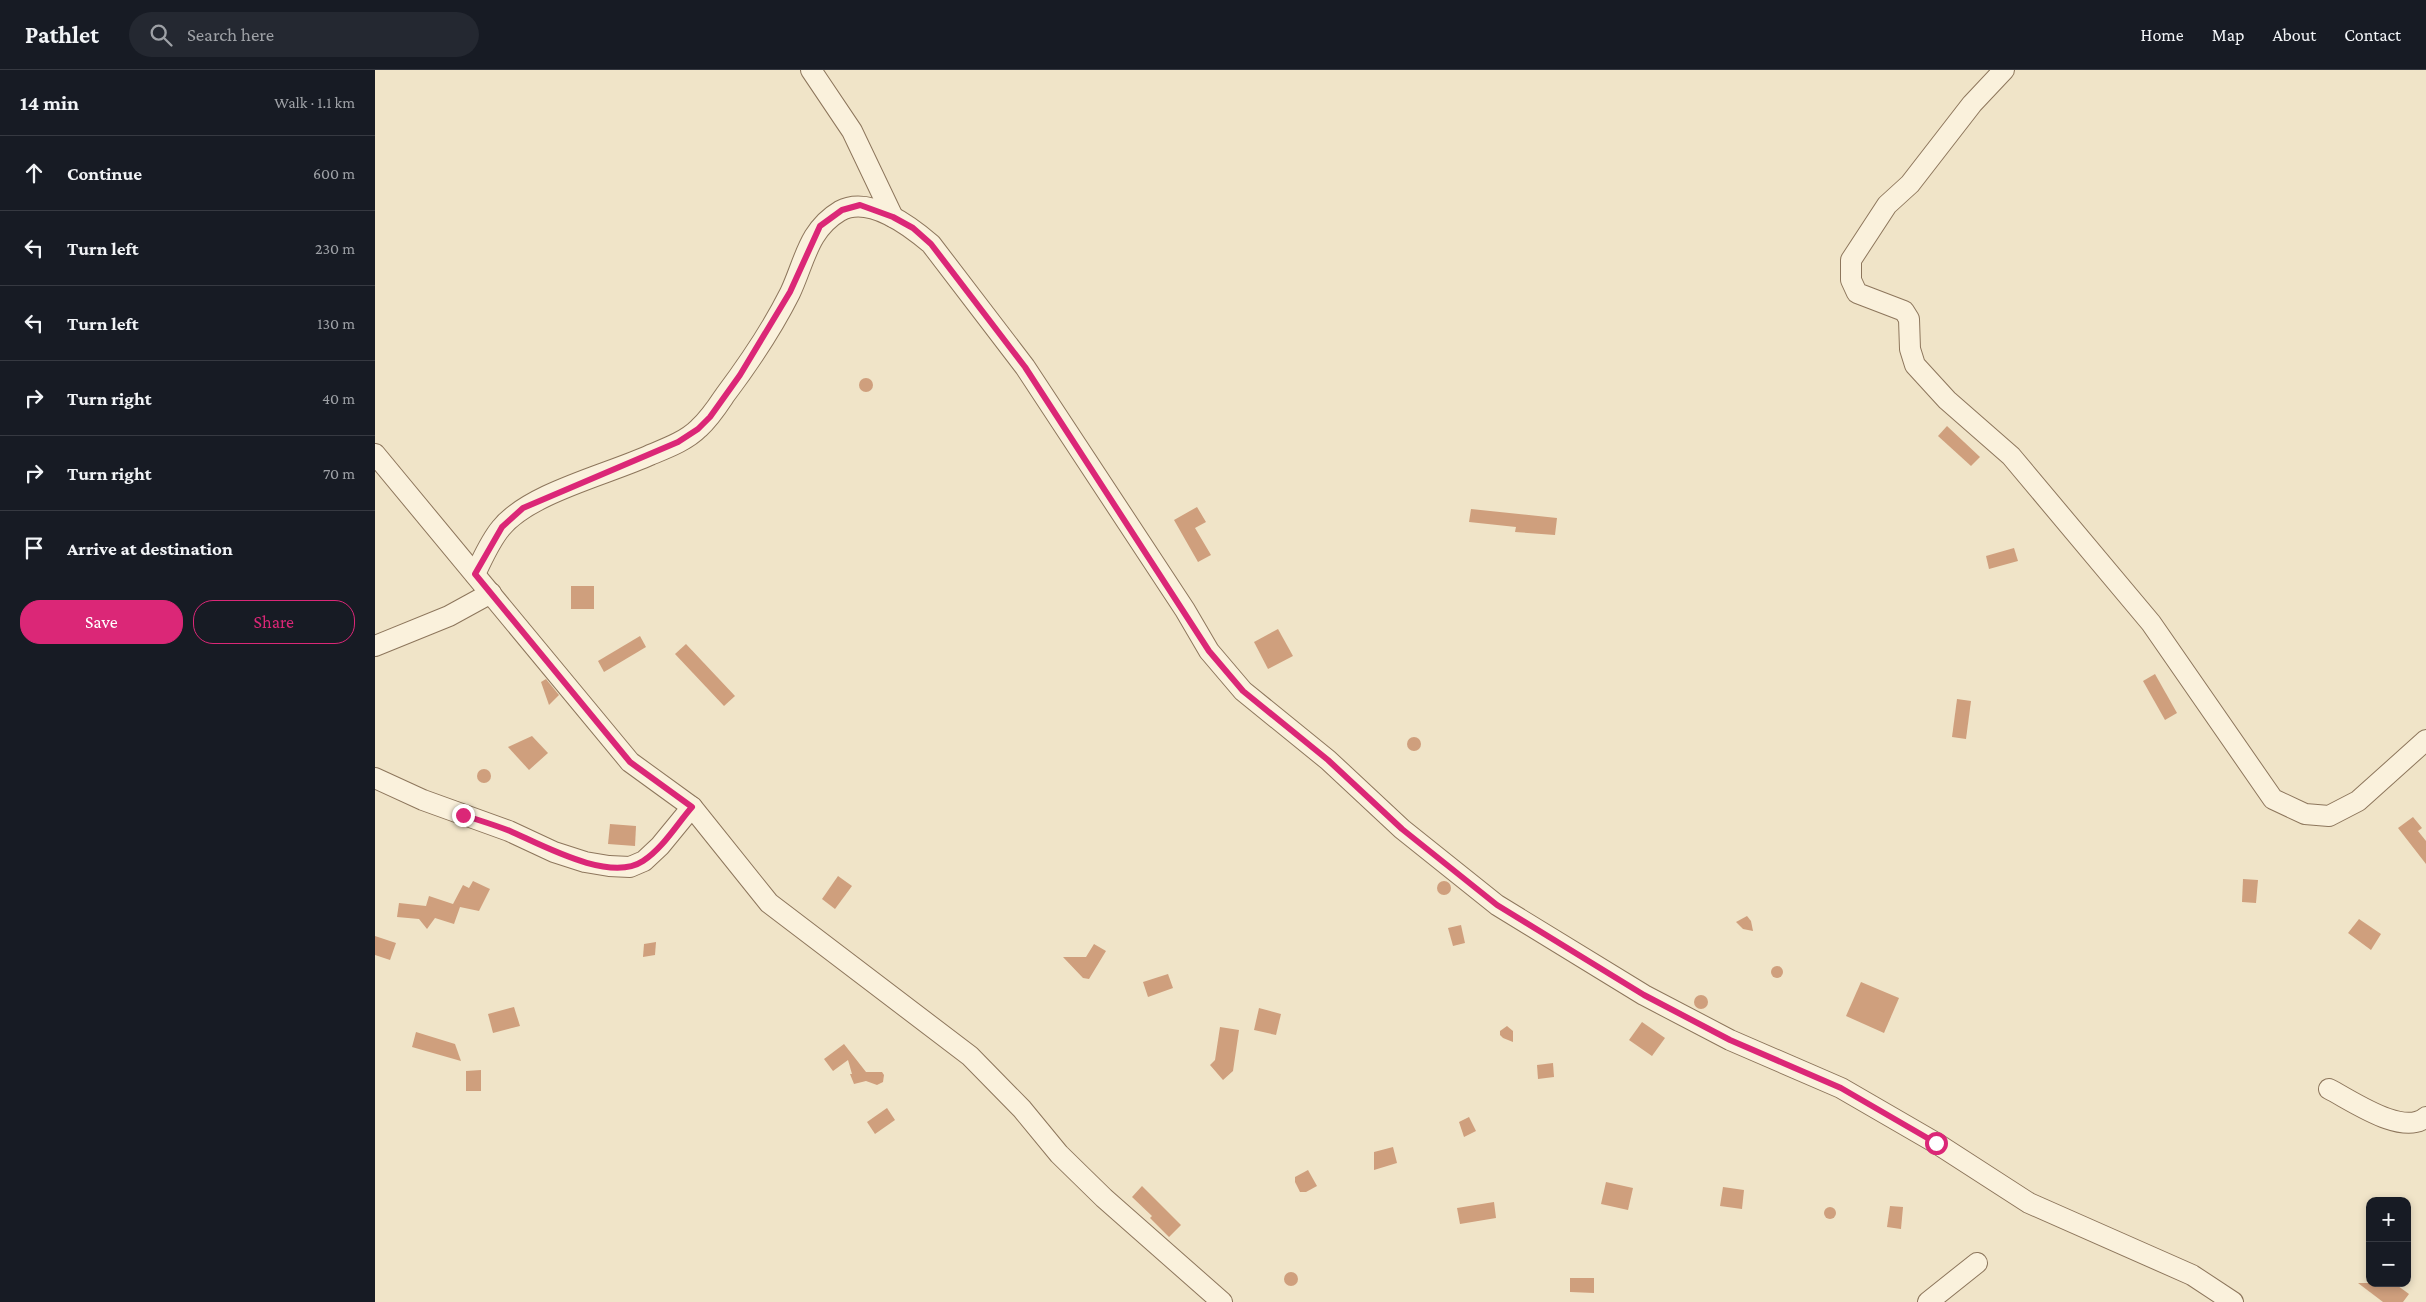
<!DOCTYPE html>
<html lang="en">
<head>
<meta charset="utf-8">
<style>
	:root { --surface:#171b24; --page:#242831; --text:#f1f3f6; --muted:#9ea1a6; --line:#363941; --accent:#db2777 }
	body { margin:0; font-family:"Crimson Pro",serif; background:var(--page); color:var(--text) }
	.controls { position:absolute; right:15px; bottom:15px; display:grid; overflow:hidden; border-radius:10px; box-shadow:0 2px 8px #0003 }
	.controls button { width:45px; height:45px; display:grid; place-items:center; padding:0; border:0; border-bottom:1px solid var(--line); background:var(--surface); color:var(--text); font:25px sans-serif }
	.stop { position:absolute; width:15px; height:15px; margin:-11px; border:4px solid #db2777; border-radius:50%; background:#fff }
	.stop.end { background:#db2777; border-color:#fff; box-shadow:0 1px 5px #0008 }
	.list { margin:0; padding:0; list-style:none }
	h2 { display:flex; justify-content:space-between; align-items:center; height:65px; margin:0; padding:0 20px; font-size:21px }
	h2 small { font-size:16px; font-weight:400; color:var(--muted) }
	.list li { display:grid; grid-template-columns:32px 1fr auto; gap:15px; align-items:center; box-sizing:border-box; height:75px; padding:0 20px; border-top:1px solid var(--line) }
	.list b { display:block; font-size:19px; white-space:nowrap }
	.list em { font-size:16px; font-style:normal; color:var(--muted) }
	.actions { display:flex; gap:10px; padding:15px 20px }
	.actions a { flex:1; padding:11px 0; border:1px solid var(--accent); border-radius:20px; text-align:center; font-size:18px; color:var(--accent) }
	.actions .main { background:var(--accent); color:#fff }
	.icon { flex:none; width:28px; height:28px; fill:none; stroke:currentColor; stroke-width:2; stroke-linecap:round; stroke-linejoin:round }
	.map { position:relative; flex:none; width:2051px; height:1232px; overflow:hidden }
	header { display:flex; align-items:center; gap:30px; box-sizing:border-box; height:70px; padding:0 25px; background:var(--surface); border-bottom:1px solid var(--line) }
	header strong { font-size:24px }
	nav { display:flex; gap:28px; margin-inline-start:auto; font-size:18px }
	.search { width:350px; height:45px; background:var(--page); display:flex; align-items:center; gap:12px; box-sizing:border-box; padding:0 18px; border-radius:28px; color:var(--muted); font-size:19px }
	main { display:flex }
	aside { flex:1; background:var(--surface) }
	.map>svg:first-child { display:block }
	.building { fill:#cf9f7d }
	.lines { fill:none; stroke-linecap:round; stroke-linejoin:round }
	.street-casing { stroke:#8d765c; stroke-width:22 }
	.street { stroke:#faf1dc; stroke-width:20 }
	.route { stroke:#db2777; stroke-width:6 }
</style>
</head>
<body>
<header>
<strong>Pathlet</strong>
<div class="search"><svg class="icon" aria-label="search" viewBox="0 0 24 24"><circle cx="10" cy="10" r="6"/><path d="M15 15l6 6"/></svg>Search here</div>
<nav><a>Home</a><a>Map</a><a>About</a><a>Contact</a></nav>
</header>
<main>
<aside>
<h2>14 min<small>Walk · 1.1 km</small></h2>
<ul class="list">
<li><svg class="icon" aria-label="ahead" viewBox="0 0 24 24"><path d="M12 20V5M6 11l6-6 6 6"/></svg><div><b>Continue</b></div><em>600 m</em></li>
<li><svg class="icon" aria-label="left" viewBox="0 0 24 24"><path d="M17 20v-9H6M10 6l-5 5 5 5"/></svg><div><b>Turn left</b></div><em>230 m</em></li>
<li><svg class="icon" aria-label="left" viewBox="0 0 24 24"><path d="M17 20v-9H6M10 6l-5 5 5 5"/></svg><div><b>Turn left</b></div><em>130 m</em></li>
<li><svg class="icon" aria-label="right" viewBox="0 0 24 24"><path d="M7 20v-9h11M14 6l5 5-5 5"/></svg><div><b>Turn right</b></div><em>40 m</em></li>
<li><svg class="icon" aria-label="right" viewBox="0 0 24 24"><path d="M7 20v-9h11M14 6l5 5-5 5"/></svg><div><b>Turn right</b></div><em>70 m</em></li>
<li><svg class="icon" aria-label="arrive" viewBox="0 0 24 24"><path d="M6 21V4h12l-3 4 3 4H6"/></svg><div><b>Arrive at destination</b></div></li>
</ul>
<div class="actions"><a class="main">Save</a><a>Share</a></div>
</aside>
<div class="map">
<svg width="2051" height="1232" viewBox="0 0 2051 1232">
	<rect width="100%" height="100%" fill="#f0e4c8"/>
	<g class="building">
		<circle cx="491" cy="315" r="7"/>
		<path d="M1572 356 1605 387 1596 396 1563 366Z"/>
		<path d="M822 437 831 452 820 458 836 485 823 492 799 450Z"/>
		<path d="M1096 439 1182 448 1180 465 1140 462 1141 457 1094 452Z"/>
		<path d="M1639 478 1643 491 1614 499 1611 486Z"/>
		<rect x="196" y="516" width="23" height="23"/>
		<path d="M903 559 918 586 893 599 879 572Z"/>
		<path d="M265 566 271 577 229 602 223 591Z"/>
		<path d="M311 574 360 626 349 636 300 584Z"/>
		<path d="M1780 604 1802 643 1790 650 1768 611Z"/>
		<path d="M171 609 184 625 174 635 166 612Z"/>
		<path d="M1582 629 1596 631 1591 669 1577 667Z"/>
		<path d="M157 666 173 683 154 700 133 677Z"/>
		<circle cx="1039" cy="674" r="7"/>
		<circle cx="109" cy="706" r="7"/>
		<path d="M2038 747 2047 758 2043 761 2051 771V794L2023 758Z"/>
		<path d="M235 754 261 756 260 776 233 774Z"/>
		<path d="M463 806 477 816 460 839 447 829Z"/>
		<path d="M1868 809 1883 810 1881 833 1867 832Z"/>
		<path d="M98 811 115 819 104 841 85 837 79 854 60 848 52 859 44 849 22 847 24 833 51 836 54 826 78 834 88 815 94 818Z"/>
		<circle cx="1069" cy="818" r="7"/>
		<path d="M1372 846 1376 851 1378 861 1368 859 1361 852Z"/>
		<path d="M1984 849 2006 864 1996 880 1973 863Z"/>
		<path d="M1086 855 1090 873 1078 876 1073 858Z"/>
		<path d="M0 866 21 873 15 890 0 885Z"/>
		<path d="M281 872 280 885 268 887 269 874Z"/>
		<path d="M719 874 731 881 714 909 708 908 688 887H711Z"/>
		<circle cx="1402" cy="902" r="6"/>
		<path d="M793 904 798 918 773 927 768 912Z"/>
		<path d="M1486 912 1524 928 1509 963 1471 946Z"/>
		<circle cx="1326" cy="932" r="7"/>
		<path d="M139 937 145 956 118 963 113 944Z"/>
		<path d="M884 938 906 944 901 965 879 960Z"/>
		<path d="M1267 952 1290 968 1277 986 1254 970Z"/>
		<path d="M1132 956 1138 961V972L1128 968 1125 965V961Z"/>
		<path d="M845 957 864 960 858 1001 848 1010 835 995 840 990Z"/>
		<path d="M41 962 80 974 86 991 37 977Z"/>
		<path d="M469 974 491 1002H507L509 1005 508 1012 502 1015 491 1011 479 1014 475 1004H477L473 990 458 1001 449 989Z"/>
		<path d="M1178 993 1179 1007 1163 1009 1162 995Z"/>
		<path d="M106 1000V1021H91V1001Z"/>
		<path d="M512 1038 520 1050 500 1064 492 1052Z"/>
		<path d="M1094 1047 1101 1061 1089 1067 1084 1052Z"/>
		<path d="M1018 1077 1022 1093 999 1100V1082Z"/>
		<path d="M933 1100 942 1116 931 1122H925L920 1112V1107Z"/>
		<path d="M1231 1112 1258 1118 1253 1140 1226 1134Z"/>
		<path d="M767 1116 806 1155 794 1167 775 1148 777 1146 757 1127Z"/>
		<path d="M1348 1117 1369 1120 1367 1139 1345 1136Z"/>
		<path d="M1119 1132 1121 1148 1085 1154 1082 1138Z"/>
		<path d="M1515 1136 1528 1137 1526 1159 1512 1157Z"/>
		<circle cx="1455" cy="1143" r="6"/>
		<circle cx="916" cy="1209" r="7"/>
		<path d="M1195 1208H1219V1223L1195 1222Z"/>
		<path d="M1983 1213H2019L2034 1224 2028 1232H2008Z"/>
	</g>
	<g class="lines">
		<defs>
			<g id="street">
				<path d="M436 0 477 61 518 147"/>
				<path d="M1629 0 1597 34 1535 114 1512 135 1476 190V210L1482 223 1529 241 1534 249 1535 279 1540 295 1572 330 1636 386 1776 553 1898 729 1930 744 1954 746 1983 731 2051 670"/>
				<path d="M0 384 255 692 317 737 394 833 595 986 647 1039 684 1084 729 1128 847 1232"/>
				<path d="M100 504C108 488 115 471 126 458 154 423 234 404 275 385 292 378 311 371 324 358 335 348 342 337 350 325 374 293 397 259 415 223 430 191 433 160 465 141 494 125 535 156 556 174L650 297 810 540 834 581 868 621 953 690 1027 759 1122 835 1269 925 1355 970 1466 1018 1561 1073 1654 1133 1817 1205 1858 1232"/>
				<path d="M0 576 74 546 116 523"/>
				<path d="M0 708 48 730 134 761 179 782 210 792 234 796 255 797 269 791 285 776 317 737"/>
				<path d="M1954 1019C1976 1030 2028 1067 2051 1047"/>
				<path d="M1553 1232 1602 1193"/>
			</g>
		</defs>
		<use href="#street" class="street-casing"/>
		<use href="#street" class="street"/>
	</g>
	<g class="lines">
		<path class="route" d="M88 745C103 750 120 755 135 761 167 775 235 813 268 791 288 778 302 754 317 737L255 692 100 504 127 457 148 438 303 372 323 359 335 347 365 305 415 222 445 156 467 140 485 135 518 147 538 158 556 174 650 297 834 581 868 621 953 690 1027 759 1122 835 1269 925 1355 970 1466 1018 1561 1073"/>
	</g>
</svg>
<div class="controls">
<button>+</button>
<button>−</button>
</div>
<div class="stop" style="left:1561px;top:1073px"></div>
<div class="stop end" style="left:88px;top:745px"></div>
</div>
</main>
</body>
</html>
